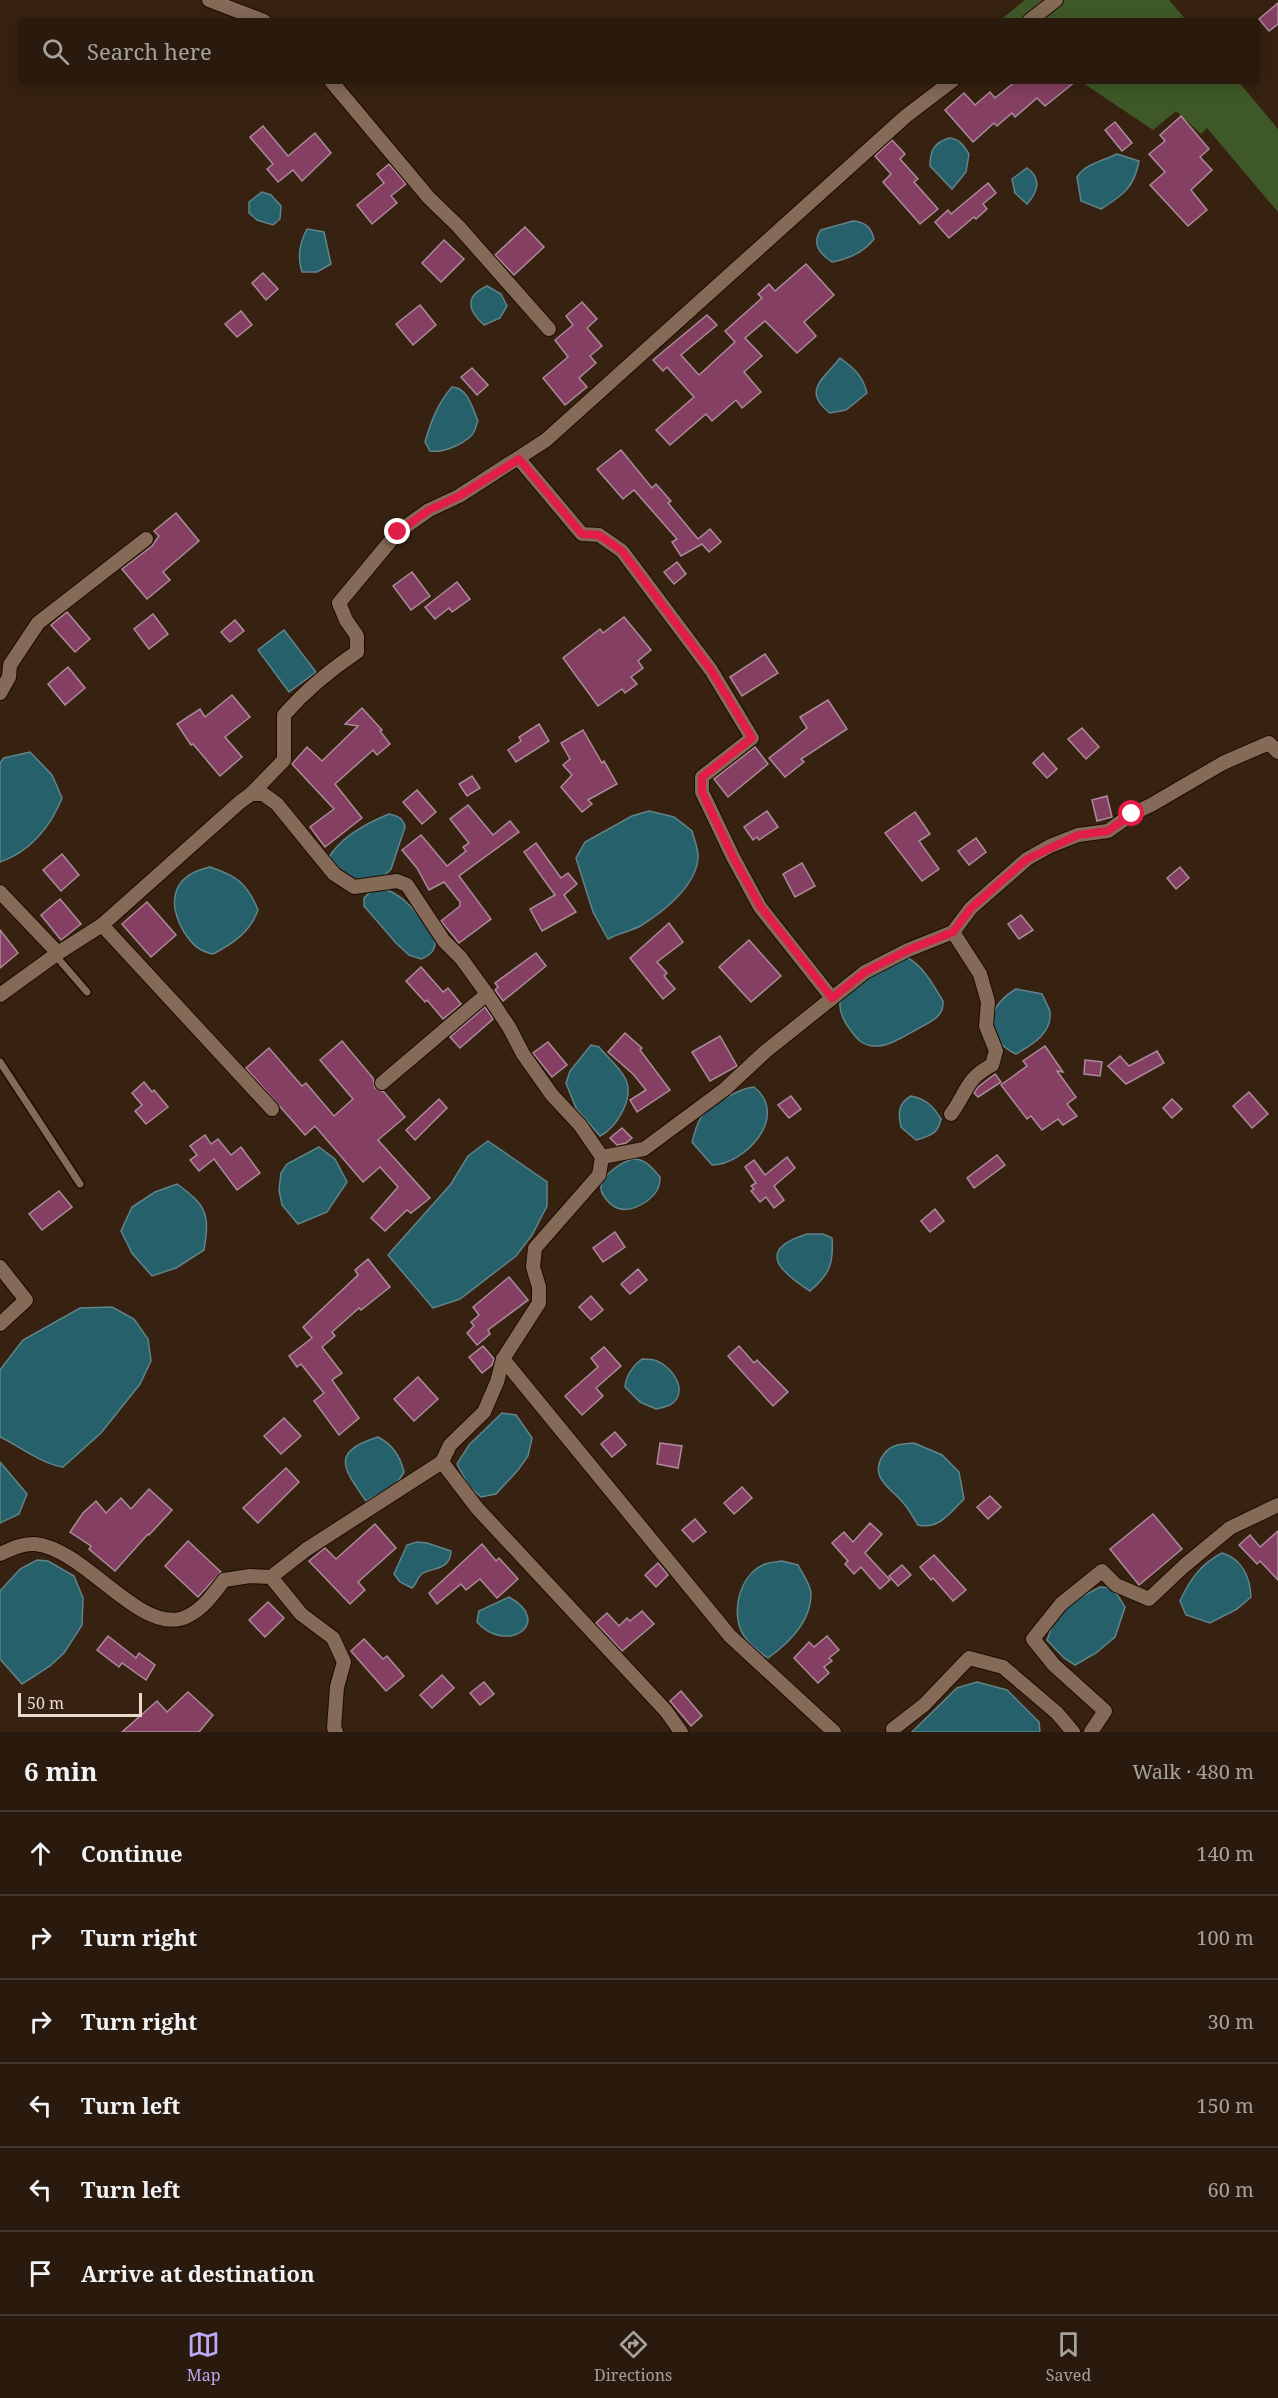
<!DOCTYPE html>
<html lang="en">
<head>
<meta charset="utf-8">
<style>
	:root { --surface:#291a0d; --page:#312316; --text:#f1f3f6; --muted:#a5a19d; --line:#45382e; --accent:#baaaf6 }
	body { margin:0; font-family:"Noto Serif",serif; background:var(--page); color:var(--text) }
	.scale { position:absolute; left:18px; bottom:15px; width:124px; box-sizing:border-box; padding-left:6px; border:3px solid #e8d9cf; border-top:0; font-size:16px; line-height:21px; white-space:nowrap; color:#e8d9cf; -webkit-text-stroke:4px #372211; paint-order:stroke }
	.stop { position:absolute; width:18px; height:18px; margin:-14px; border:4px solid #e11d48; border-radius:50%; background:#fff }
	.stop.end { background:#e11d48; border-color:#fff; box-shadow:0 2px 6px #0008 }
	.list { margin:0; padding:0; list-style:none }
	h2 { display:flex; justify-content:space-between; align-items:center; height:78px; margin:0; padding:0 24px; font-size:26px }
	h2 small { font-size:20px; font-weight:400; color:var(--muted) }
	.list li { display:grid; grid-template-columns:39px 1fr auto; gap:18px; align-items:center; box-sizing:border-box; height:84px; padding:0 24px; border-top:2px solid var(--line) }
	.list b { display:block; font-size:22px; white-space:nowrap }
	.list em { font-size:20px; font-style:normal; color:var(--muted) }
	.icon { flex:none; width:33px; height:33px; fill:none; stroke:currentColor; stroke-width:2; stroke-linecap:round; stroke-linejoin:round }
	.map { position:relative; flex:none; width:1278px; height:1732px; overflow:hidden }
	.search { position:absolute; background:var(--surface); box-shadow:0 3px 15px #0003; left:18px; right:18px; top:18px; height:66px; display:flex; align-items:center; gap:15px; box-sizing:border-box; padding:0 21px; border-radius:6px; color:var(--muted); font-size:22px }
	.sheet { height:582px; background:var(--surface) }
	nav { display:flex; justify-content:space-around; align-items:center; box-sizing:border-box; height:84px; border-top:2px solid var(--line); background:var(--surface); font-size:16px; color:var(--muted) }
	nav a { display:grid; justify-items:center; gap:3px }
	nav .on { color:var(--accent) }
	.map>svg:first-child { display:block }
	.green { fill:#3e5927 }
	.water { fill:#25606b; stroke:#608489; stroke-width:1.5 }
	.building { fill:#853f62; stroke:#ab8b99; stroke-width:1.5 }
	.lines { fill:none; stroke-linecap:round; stroke-linejoin:round }
	.lane-casing { stroke:#1e0a00; stroke-width:10 }
	.street-casing { stroke:#1e0a00; stroke-width:16 }
	.lane { stroke:#846a57; stroke-width:7 }
	.street { stroke:#846a57; stroke-width:14 }
	.route { stroke:#e11d48; stroke-width:8 }
</style>
</head>
<body>
<div class="map">
<svg width="1278" height="1732" viewBox="0 0 1278 1732">
	<rect width="100%" height="100%" fill="#372211"/>
	<g class="green">
		<path d="M1025 0H1169L1187 21H999Z"/>
		<path d="M1080 81H1238L1278 129V212L1207 128 1201 134 1176 111 1153 130Z"/>
	</g>
	<g class="water">
		<path d="M949 138C960 139 963 145 969 154L966 172 952 189 930 166C930 150 934 143 949 138Z"/>
		<path d="M1117 154 1139 161C1134 188 1123 195 1101 209L1081 201 1077 177C1086 163 1103 161 1117 154Z"/>
		<path d="M1027 168C1042 178 1038 192 1027 204L1015 193 1012 179Z"/>
		<path d="M262 192 271 195 281 206 280 219 273 225 257 220 249 213V202Z"/>
		<path d="M853 221C865 222 871 227 874 239 864 252 848 259 832 262 820 254 811 244 821 230Z"/>
		<path d="M307 229 324 232 331 264 317 272H302C297 257 299 244 307 229Z"/>
		<path d="M487 286 501 294 507 306 500 318 484 325C467 310 465 296 487 286Z"/>
		<path d="M840 358C854 368 863 376 867 393L846 410 830 413C800 390 826 377 840 358Z"/>
		<path d="M452 387C468 388 472 407 478 421 476 425 475 432 472 435 462 445 443 453 430 451L425 442C431 421 438 403 452 387Z"/>
		<path d="M284 630 316 672 289 692 258 650Z"/>
		<path d="M30 752 52 775 62 798C51 826 30 852 0 862V763L4 758Z"/>
		<path d="M649 811 674 817 692 831C694 839 699 850 698 858 696 886 664 911 642 925 632 931 619 933 608 939L593 912 576 858 585 842 632 816Z"/>
		<path d="M389 814C398 816 403 818 405 827L391 869 384 876 352 880 334 864 329 857C342 836 367 823 389 814Z"/>
		<path d="M210 867C237 876 247 883 258 910 250 932 234 943 213 954 198 951 192 944 184 932 166 901 173 875 210 867Z"/>
		<path d="M387 890C409 898 422 921 435 939 436 950 431 955 421 959L409 955 396 943 364 906V898L371 891Z"/>
		<path d="M908 958C924 967 933 985 943 1001 944 1016 932 1021 921 1027 907 1034 890 1047 874 1046 864 1046 858 1040 852 1032 846 1025 839 1013 840 1003 843 988 893 961 908 958Z"/>
		<path d="M1016 989 1042 994C1044 999 1049 1007 1050 1012 1052 1034 1031 1045 1016 1054 982 1037 986 1007 1016 989Z"/>
		<path d="M591 1045 599 1047C607 1057 621 1068 626 1080 634 1099 616 1128 600 1136L576 1108 566 1083 570 1071Z"/>
		<path d="M754 1087C791 1117 743 1165 712 1165L692 1142C694 1135 696 1126 700 1119 706 1107 740 1088 754 1087Z"/>
		<path d="M911 1096C926 1099 933 1106 941 1119 938 1134 930 1136 916 1140L901 1127C898 1114 898 1103 911 1096Z"/>
		<path d="M488 1141 547 1182V1206L532 1235 516 1256 460 1299 433 1308 388 1255 451 1184 468 1156Z"/>
		<path d="M319 1147 335 1159 347 1182 327 1212 298 1224 282 1205 279 1190 281 1173 287 1164Z"/>
		<path d="M632 1159C645 1158 652 1168 660 1177 660 1188 656 1194 647 1201 633 1211 617 1214 606 1199 603 1195 600 1191 601 1186 603 1174 621 1163 632 1159Z"/>
		<path d="M177 1184C207 1206 210 1214 204 1250L176 1268 152 1276 132 1253 121 1231 132 1207 155 1192Z"/>
		<path d="M807 1234H823L832 1238C834 1264 829 1275 810 1291 779 1271 756 1250 807 1234Z"/>
		<path d="M112 1307 134 1319 148 1339 151 1361 140 1384 101 1433 63 1467C42 1464 21 1447 0 1437V1370L23 1340 80 1308Z"/>
		<path d="M642 1359C647 1359 653 1359 657 1361 673 1367 690 1393 670 1405 666 1407 660 1408 656 1409L640 1402 625 1387C626 1375 633 1366 642 1359Z"/>
		<path d="M502 1413 516 1415 532 1438 528 1456 518 1470 496 1494 481 1497 469 1486 457 1464 469 1445Z"/>
		<path d="M378 1437C393 1445 400 1456 404 1472L395 1486 366 1501C343 1468 330 1452 378 1437Z"/>
		<path d="M914 1443 942 1455 959 1472 964 1499C950 1513 939 1530 918 1525 914 1519 910 1511 905 1505 892 1488 867 1478 884 1454 891 1444 902 1444 914 1443Z"/>
		<path d="M0 1462 27 1494 19 1514 0 1523Z"/>
		<path d="M417 1542 427 1543 451 1551C450 1569 437 1567 423 1573 417 1577 417 1584 412 1588L400 1582 394 1574 407 1545Z"/>
		<path d="M1222 1553C1242 1559 1250 1577 1251 1597L1237 1609 1210 1623 1186 1615 1180 1601C1190 1579 1201 1564 1222 1553Z"/>
		<path d="M37 1560 48 1561 74 1576 83 1598 82 1625 64 1653 50 1666 22 1684 0 1659V1591L20 1569Z"/>
		<path d="M782 1561 798 1565C802 1573 811 1585 811 1594 811 1622 789 1643 768 1658 759 1652 750 1645 744 1636 730 1614 739 1576 763 1565 768 1562 776 1562 782 1561Z"/>
		<path d="M1100 1587 1113 1588 1125 1607 1115 1637 1096 1653 1075 1665 1064 1658 1047 1640 1055 1618 1073 1601Z"/>
		<path d="M509 1597C555 1623 506 1655 477 1622L479 1611Z"/>
		<path d="M977 1682 1007 1690 1039 1722 1040 1732H912L957 1688Z"/>
	</g>
	<g class="building">
		<path d="M1278 3V24L1269 31 1259 19Z"/>
		<path d="M1016 81H1076L1045 106 1037 98 1015 117 1012 113 997 126 994 123 973 142 945 110 964 93 975 105 990 92 995 98Z"/>
		<path d="M1181 116 1209 149 1200 157 1212 170 1191 190 1207 210 1188 226 1150 185 1165 172 1149 154 1165 141 1160 135Z"/>
		<path d="M1115 122 1132 143 1122 151 1105 130Z"/>
		<path d="M263 126 288 156 315 133 331 153 302 181 293 170 278 182 267 169 273 164 250 137Z"/>
		<path d="M892 140 905 154 900 159 918 179 914 182 938 209 920 224 883 182 891 174 875 156Z"/>
		<path d="M389 164 406 184 391 196 397 203 372 224 357 205 384 183 377 174Z"/>
		<path d="M988 183 996 193 983 204 987 209 976 219 974 217 949 238 935 222 948 210 951 214Z"/>
		<path d="M525 227 544 247 514 275 495 255Z"/>
		<path d="M444 240 464 259 441 282 422 263Z"/>
		<path d="M806 264 834 295 804 322 816 336 797 353 765 321 745 338 762 356 744 372 761 392 742 408 736 400 712 421 706 414 670 445 656 430 694 397 667 367 663 371 653 360 707 315 717 325 681 355 699 375 735 342 725 331 762 298 758 294 769 284 775 291Z"/>
		<path d="M263 273 278 289 266 300 252 283Z"/>
		<path d="M582 302 597 319 587 328 602 346 590 356 596 363 579 378 587 387 565 405 543 378 568 357 555 340 573 325 566 316Z"/>
		<path d="M420 305 436 325 413 345 396 324Z"/>
		<path d="M241 311 252 325 237 337 225 324Z"/>
		<path d="M472 368 488 385 477 395 461 377Z"/>
		<path d="M621 450 652 488 656 484 671 501 668 503 698 539 710 529 721 542 709 552 702 544 681 556 672 542 677 539 634 490 623 499 597 469Z"/>
		<path d="M176 513 199 541 163 572 170 580 147 599 122 569 152 546 159 536 154 531Z"/>
		<path d="M677 562 686 574 674 584 664 572Z"/>
		<path d="M412 572 430 596 411 610 393 586Z"/>
		<path d="M457 582 470 599 452 612 449 608 435 619 425 607Z"/>
		<path d="M67 612 90 639 75 652 51 625Z"/>
		<path d="M153 614 168 634 149 649 134 629Z"/>
		<path d="M624 617 651 650 638 661 643 668 631 677 637 684 625 693 622 689 598 706 563 658 600 629 603 633Z"/>
		<path d="M235 620 244 631 230 642 221 632Z"/>
		<path d="M765 654 778 673 742 696 730 677Z"/>
		<path d="M68 667 85 688 65 705 48 684Z"/>
		<path d="M232 695 250 717 225 737 242 757 220 776 193 744 191 745 177 724 200 709 205 717Z"/>
		<path d="M828 700 847 729 801 759 804 762 785 777 769 758 807 728 800 717Z"/>
		<path d="M362 708 382 730 380 731 390 744 377 755 373 750 335 784 362 818 325 847 310 827 334 809 292 764 307 747 322 761 358 726 345 724Z"/>
		<path d="M539 724 549 741 516 762 508 750 521 741 519 737Z"/>
		<path d="M1082 728 1099 747 1086 759 1068 739Z"/>
		<path d="M583 730 602 763 604 761 617 784 588 800 592 804 582 812 561 787 572 775 563 765 570 759 561 743Z"/>
		<path d="M755 747 768 764 728 797 714 779Z"/>
		<path d="M1043 753 1057 769 1047 778 1033 763Z"/>
		<path d="M472 776 480 788 467 796 459 784Z"/>
		<path d="M417 790 436 812 422 824 403 802Z"/>
		<path d="M1107 796 1112 817 1097 821 1092 800Z"/>
		<path d="M468 805 493 835 510 821 519 832 459 876 491 919 459 943 441 921 460 906V902L444 882 429 890 417 868 402 850 421 835 447 866 466 851 463 847 469 843 450 819Z"/>
		<path d="M767 811 778 827 759 840 757 837 753 840 744 827Z"/>
		<path d="M915 812 930 834 919 841 939 869 922 881 885 833Z"/>
		<path d="M976 838 986 852 969 865 958 851Z"/>
		<path d="M536 843 561 878 568 873 577 884 564 895 576 912 542 931 530 909 555 895 524 852Z"/>
		<path d="M62 854 79 875 61 891 43 870Z"/>
		<path d="M802 863 815 886 795 897 783 874Z"/>
		<path d="M1180 867 1189 878 1176 889 1167 878Z"/>
		<path d="M60 899 81 924 61 940 41 915Z"/>
		<path d="M147 902 176 935 151 957 122 924Z"/>
		<path d="M1021 915 1033 930 1019 939 1008 924Z"/>
		<path d="M669 923 683 942 657 962 667 973 664 976 675 989 663 999 630 958Z"/>
		<path d="M0 930 18 953 0 968Z"/>
		<path d="M749 940 781 976 751 1002 719 967Z"/>
		<path d="M536 953 546 966 503 1001 495 990 498 987 495 983Z"/>
		<path d="M421 967 443 992 448 988 461 1004 443 1019 427 1000 425 1002 406 981Z"/>
		<path d="M485 1007 493 1019 460 1048 450 1037Z"/>
		<path d="M625 1033 642 1048 640 1050 670 1090 637 1112 630 1100 646 1090 633 1074 608 1052Z"/>
		<path d="M720 1036 737 1066 710 1081 692 1052Z"/>
		<path d="M342 1041 373 1078 375 1088 384 1092 405 1117 378 1140 430 1198 411 1213 407 1210 385 1231 371 1218 398 1187 380 1167 363 1182 315 1126 305 1135 246 1068 269 1048 302 1086 306 1083 334 1116 353 1099 320 1060Z"/>
		<path d="M548 1042 567 1065 552 1077 533 1053Z"/>
		<path d="M1045 1046 1063 1072 1057 1071 1076 1097 1067 1104 1077 1116 1063 1125 1058 1119 1042 1130 1031 1116 1027 1119 1001 1085 1027 1066 1023 1061Z"/>
		<path d="M1157 1051 1164 1063 1126 1084 1108 1066 1120 1056 1129 1066Z"/>
		<path d="M1085 1060 1102 1062 1100 1076 1084 1074Z"/>
		<path d="M995 1074 1001 1082 978 1097 974 1093 978 1087Z"/>
		<path d="M144 1082 152 1092 154 1090 168 1107 146 1124 135 1111 142 1105 132 1093Z"/>
		<path d="M1249 1092 1268 1114 1252 1128 1233 1106Z"/>
		<path d="M791 1096 801 1109 789 1118 778 1105Z"/>
		<path d="M439 1099 447 1108 415 1140 406 1130Z"/>
		<path d="M1172 1099 1182 1109 1172 1118 1163 1108Z"/>
		<path d="M622 1128 632 1138 626 1143 617 1145 610 1138Z"/>
		<path d="M205 1135 211 1144 218 1139 231 1155 241 1147 260 1173 237 1190 214 1159 199 1171 190 1160 197 1155 190 1146Z"/>
		<path d="M997 1155 1005 1165 974 1188 967 1178Z"/>
		<path d="M787 1157 795 1168 774 1186 784 1200 774 1208 766 1197 760 1202 751 1191 754 1189 751 1186 756 1183 745 1167 754 1160 765 1175Z"/>
		<path d="M59 1191 72 1207 42 1230 29 1214Z"/>
		<path d="M935 1209 944 1221 930 1232 921 1221Z"/>
		<path d="M615 1232 625 1247 603 1262 593 1248Z"/>
		<path d="M368 1259 390 1287 361 1310 359 1308 332 1332 335 1336 322 1347 342 1373 332 1380 359 1418 339 1435 314 1401 324 1393 301 1364 297 1367 289 1356 312 1338 303 1327 358 1275 355 1270Z"/>
		<path d="M638 1269 647 1280 630 1294 621 1284Z"/>
		<path d="M509 1277 528 1300 488 1330 490 1334 477 1345 467 1333 474 1326 471 1322 479 1315 473 1307Z"/>
		<path d="M591 1296 603 1310 591 1320 579 1307Z"/>
		<path d="M483 1346 494 1359 492 1365 482 1373 469 1357Z"/>
		<path d="M739 1346 754 1363 757 1360 788 1392 773 1406 728 1356Z"/>
		<path d="M604 1347 621 1366 596 1388 603 1396 582 1415 565 1396 598 1367 591 1358Z"/>
		<path d="M418 1377 438 1399 414 1421 394 1399Z"/>
		<path d="M284 1418 301 1436 281 1454 264 1436Z"/>
		<path d="M615 1432 626 1445 612 1457 601 1444Z"/>
		<path d="M660 1443 682 1446 678 1468 657 1464Z"/>
		<path d="M286 1468 299 1482 258 1523 243 1508Z"/>
		<path d="M742 1487 752 1498 734 1514 724 1503Z"/>
		<path d="M149 1489 172 1510 149 1535 148 1534 115 1571 89 1549 91 1546 70 1532 83 1513 96 1501 106 1513 121 1498 131 1509Z"/>
		<path d="M990 1496 1001 1507 988 1519 977 1507Z"/>
		<path d="M1153 1514 1182 1549 1139 1585 1110 1549Z"/>
		<path d="M695 1519 706 1532 693 1542 682 1530Z"/>
		<path d="M870 1523 882 1534 865 1553 890 1580 880 1589 861 1567 854 1574 845 1564 848 1561 832 1543 844 1532 853 1542Z"/>
		<path d="M375 1524 396 1548 358 1582 365 1590 350 1604 309 1561 325 1548 336 1559Z"/>
		<path d="M1278 1531V1580L1260 1561 1257 1564 1239 1545 1250 1535 1260 1547Z"/>
		<path d="M188 1541 221 1572 198 1597 165 1566Z"/>
		<path d="M482 1544 496 1561 499 1558 518 1579 497 1598 480 1579 466 1590 461 1584 437 1604 429 1593Z"/>
		<path d="M934 1555 966 1590 953 1601 933 1578 931 1580 920 1567Z"/>
		<path d="M658 1563 668 1575 656 1587 645 1575Z"/>
		<path d="M902 1565 911 1575 898 1586 889 1576Z"/>
		<path d="M268 1602 284 1618 265 1637 249 1620Z"/>
		<path d="M642 1611 654 1624 622 1651 596 1623 607 1613 619 1626 627 1618 630 1621Z"/>
		<path d="M108 1636 136 1658 139 1653 155 1665 146 1680 122 1663 119 1667 97 1650Z"/>
		<path d="M827 1636 839 1650 829 1658 832 1661 824 1667 829 1673 818 1683 794 1658 809 1642 814 1647Z"/>
		<path d="M364 1639 383 1659 387 1656 404 1676 386 1691 351 1651Z"/>
		<path d="M442 1675 454 1688 432 1708 420 1695Z"/>
		<path d="M484 1682 494 1694 480 1705 470 1693Z"/>
		<path d="M681 1691 702 1716 691 1726 670 1701Z"/>
		<path d="M188 1692 213 1715 199 1732H122L157 1701 167 1712Z"/>
	</g>
	<g class="lines">
		<defs>
			<g id="lane">
				<path d="M55 955 87 992"/>
				<path d="M0 1062 80 1184"/>
			</g>
			<g id="street">
				<path d="M209 0 264 21"/>
				<path d="M1029 21 1056 0"/>
				<path d="M331 81 429 198 458 226 549 329"/>
				<path d="M519 459 582 534 599 535 622 551 711 670 752 738 702 777V792L733 857 760 907 832 998"/>
				<path d="M0 693 9 677 10 665 38 623 146 539"/>
				<path d="M251 794 284 760V715C305 691 330 670 357 652V636L346 620 339 603 398 532 429 510 459 496 546 440 906 116 952 81"/>
				<path d="M0 892 58 953"/>
				<path d="M102 925 240 802 251 794H263L277 804 334 874 354 887 397 881 407 885 444 941 461 958 487 994 509 1027 523 1054 552 1095 580 1125 602 1157 599 1175 535 1248 533 1267 539 1287V1303L503 1359 497 1382 484 1412 450 1445 442 1462 477 1508 666 1711 681 1732"/>
				<path d="M0 995 58 953 102 925 272 1109"/>
				<path d="M382 1083 487 994"/>
				<path d="M951 1114C967 1093 965 1079 992 1065L996 1051 986 1026 988 1002 980 974 953 932"/>
				<path d="M602 1157 644 1149 725 1089 766 1051 865 972 908 950 953 932 971 908 1027 859 1050 846 1078 835 1108 831 1132 814 1151 805 1223 763 1269 743 1278 752"/>
				<path d="M0 1267 26 1300 0 1324"/>
				<path d="M503 1359 730 1636 834 1732"/>
				<path d="M0 1554C11 1549 23 1543 35 1544 84 1549 136 1629 180 1619 200 1614 213 1594 224 1580L250 1576 271 1577 301 1614 333 1638 344 1662 337 1687 334 1728 336 1732"/>
				<path d="M271 1577 307 1549 442 1462"/>
				<path d="M894 1732 893 1729 924 1705 969 1658 1003 1667 1057 1713 1073 1732"/>
				<path d="M1091 1732 1105 1711 1054 1665 1033 1639 1061 1604 1102 1571 1116 1585 1149 1599 1184 1566 1230 1528 1278 1505"/>
			</g>
		</defs>
		<use href="#lane" class="lane-casing"/>
		<use href="#street" class="street-casing"/>
		<use href="#lane" class="lane"/>
		<use href="#street" class="street"/>
	</g>
	<g class="lines">
		<path class="route" d="M398 532 429 510 459 496 519 459 582 534 599 535 622 551 711 670 752 738 702 777V792L733 857 760 906 832 998 865 972 908 950 953 932 971 908 1027 859 1078 835 1108 831 1132 814"/>
	</g>
</svg>
<div class="scale">50 m</div>
<div class="stop" style="left:1132px;top:814px"></div>
<div class="stop end" style="left:398px;top:532px"></div>
<div class="search"><svg class="icon" aria-label="search" viewBox="0 0 24 24"><circle cx="10" cy="10" r="6"/><path d="M15 15l6 6"/></svg>Search here</div>
</div>
<section class="sheet">
<h2>6 min<small>Walk · 480 m</small></h2>
<ul class="list">
<li><svg class="icon" aria-label="ahead" viewBox="0 0 24 24"><path d="M12 20V5M6 11l6-6 6 6"/></svg><div><b>Continue</b></div><em>140 m</em></li>
<li><svg class="icon" aria-label="right" viewBox="0 0 24 24"><path d="M7 20v-9h11M14 6l5 5-5 5"/></svg><div><b>Turn right</b></div><em>100 m</em></li>
<li><svg class="icon" aria-label="right" viewBox="0 0 24 24"><path d="M7 20v-9h11M14 6l5 5-5 5"/></svg><div><b>Turn right</b></div><em>30 m</em></li>
<li><svg class="icon" aria-label="left" viewBox="0 0 24 24"><path d="M17 20v-9H6M10 6l-5 5 5 5"/></svg><div><b>Turn left</b></div><em>150 m</em></li>
<li><svg class="icon" aria-label="left" viewBox="0 0 24 24"><path d="M17 20v-9H6M10 6l-5 5 5 5"/></svg><div><b>Turn left</b></div><em>60 m</em></li>
<li><svg class="icon" aria-label="arrive" viewBox="0 0 24 24"><path d="M6 21V4h12l-3 4 3 4H6"/></svg><div><b>Arrive at destination</b></div></li>
</ul>
</section>
<nav>
<a class="on"><svg class="icon" aria-label="map" viewBox="0 0 24 24"><path d="M3 6l6-2 6 2 6-2v14l-6 2-6-2-6 2zM9 4v14M15 6v14"/></svg>Map</a>
<a><svg class="icon" aria-label="directions" viewBox="0 0 24 24"><path d="M12 3l9 9-9 9-9-9zM9 14v-3h6M13 9l2 2-2 2"/></svg>Directions</a>
<a><svg class="icon" aria-label="saved" viewBox="0 0 24 24"><path d="M7 4h10v16l-5-4-5 4z"/></svg>Saved</a>
</nav>
</body>
</html>
